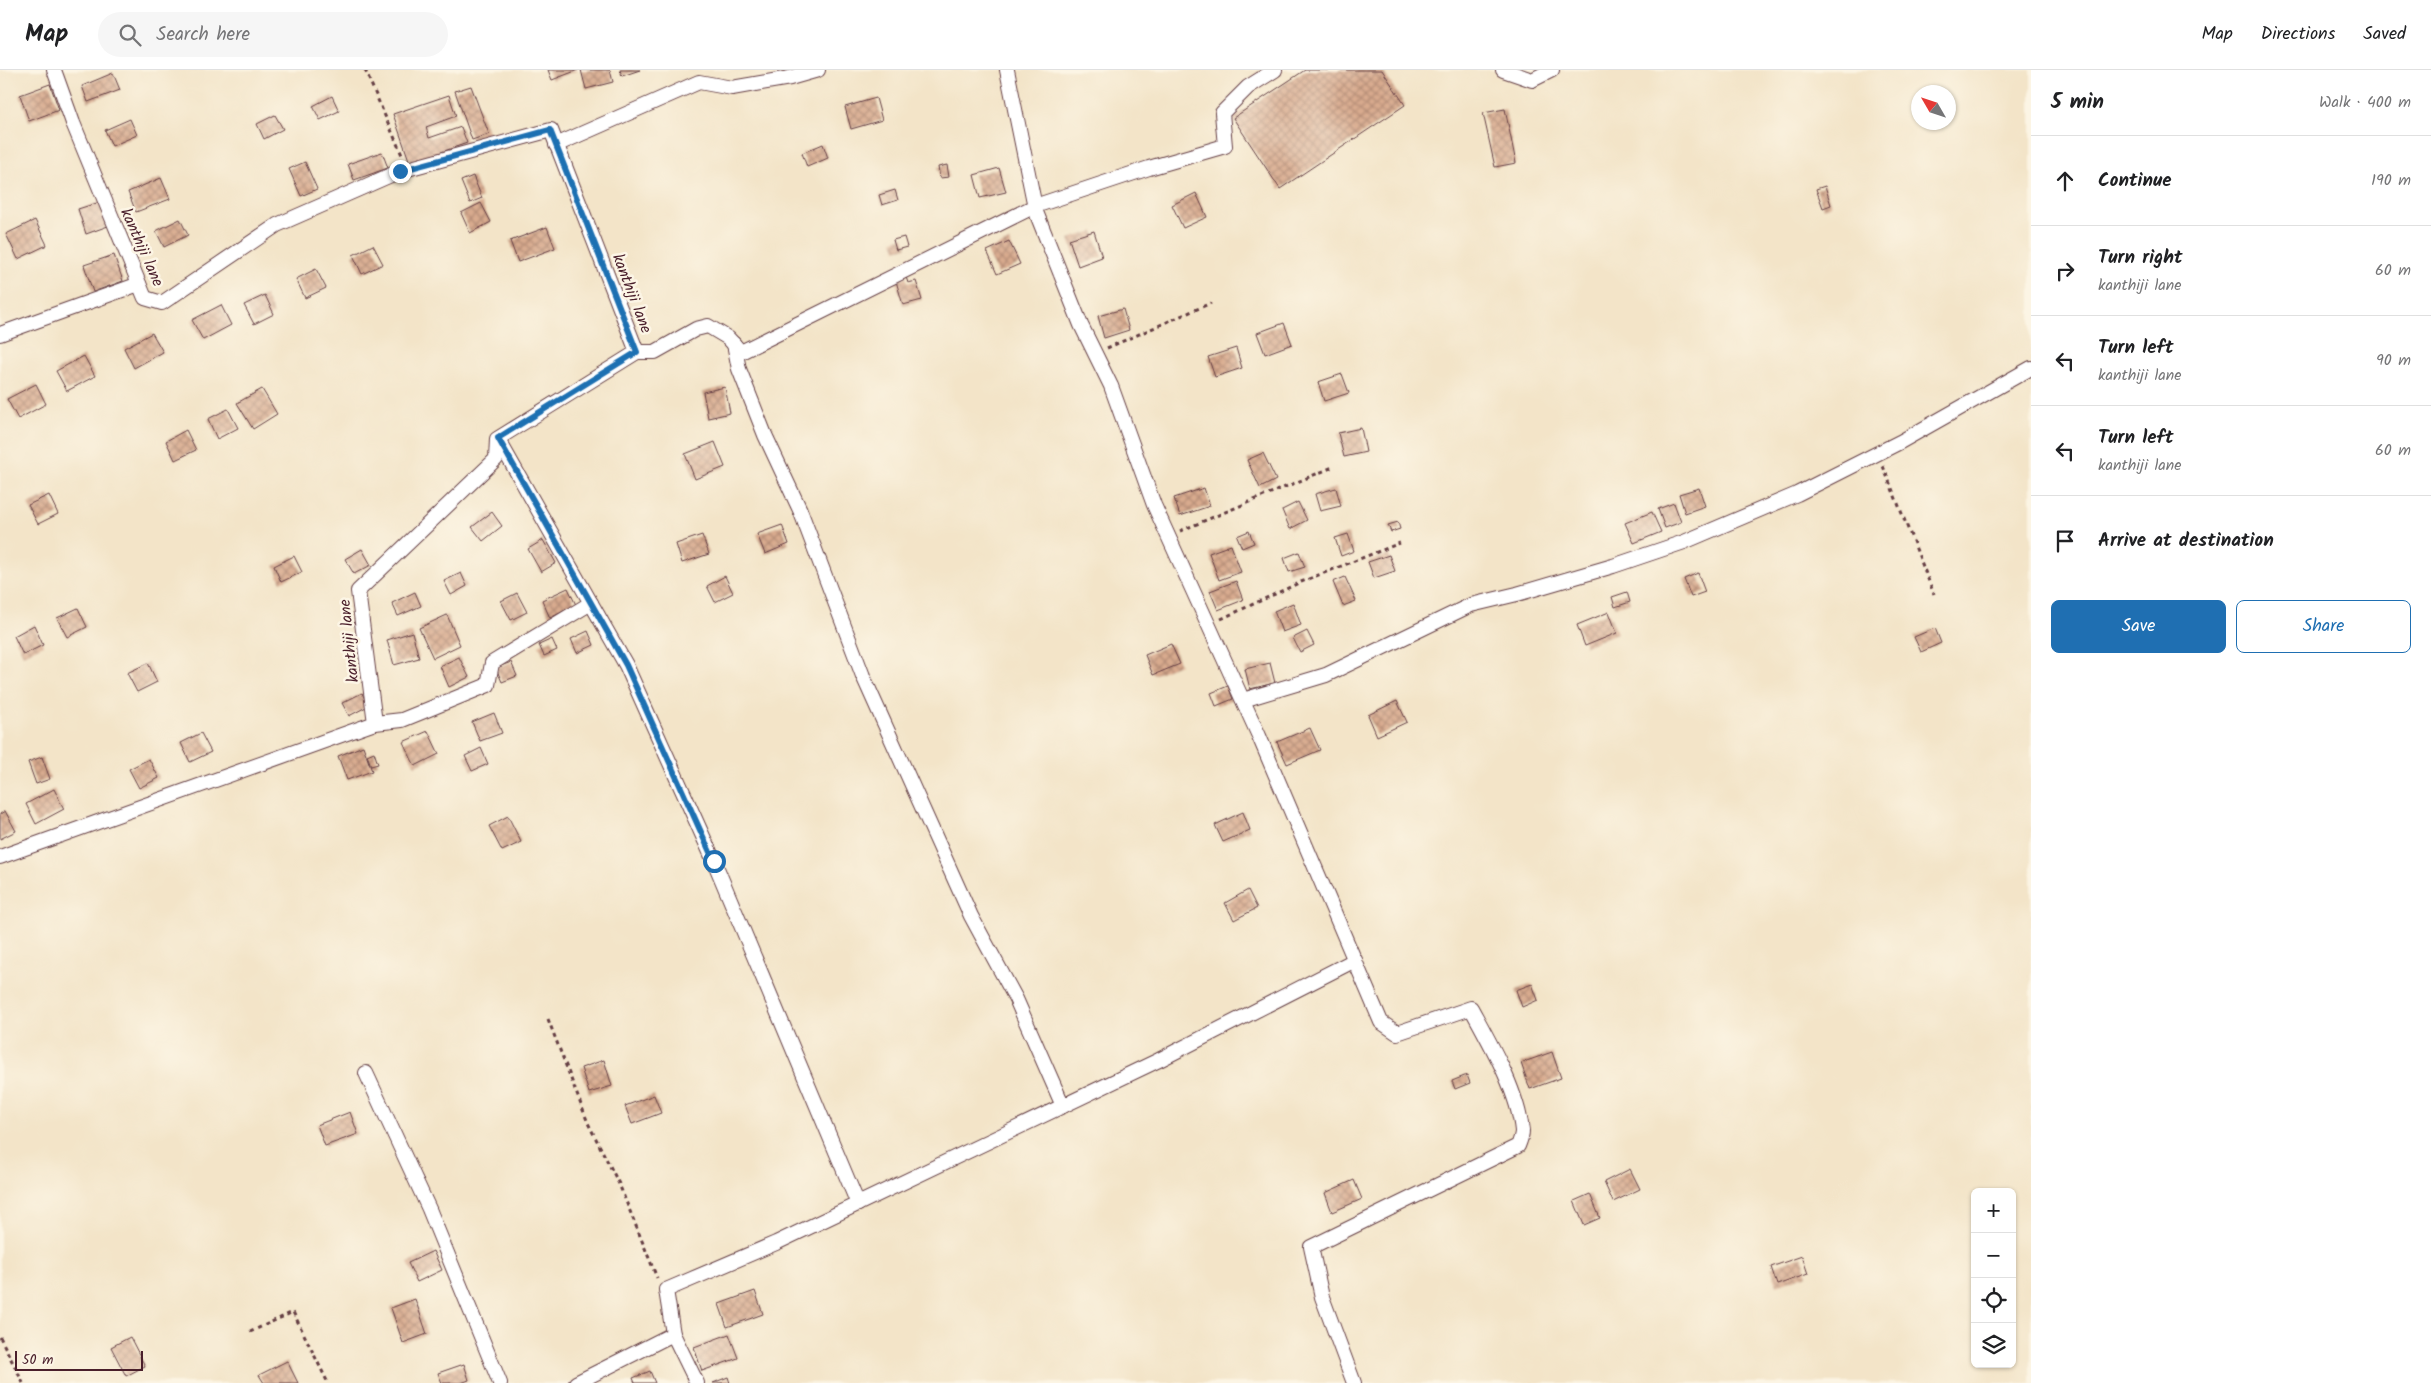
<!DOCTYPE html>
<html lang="en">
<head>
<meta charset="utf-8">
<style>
	:root { --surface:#fff; --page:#f6f6f6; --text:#202124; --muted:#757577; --line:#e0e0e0; --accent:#1f6fb2 }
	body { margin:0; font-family:Kalam,sans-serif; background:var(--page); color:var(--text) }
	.controls { position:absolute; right:15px; bottom:15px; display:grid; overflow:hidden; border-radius:8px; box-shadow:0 1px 4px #0004 }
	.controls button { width:45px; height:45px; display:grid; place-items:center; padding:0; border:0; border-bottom:1px solid var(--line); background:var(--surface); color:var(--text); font:25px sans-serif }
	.compass { position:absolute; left:1911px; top:15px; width:45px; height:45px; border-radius:50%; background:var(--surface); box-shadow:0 1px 4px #0004; rotate:309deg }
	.scale { position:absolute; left:15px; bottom:12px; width:128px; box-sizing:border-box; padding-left:5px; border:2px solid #4a1f2b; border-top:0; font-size:14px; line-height:18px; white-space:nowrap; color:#4a1f2b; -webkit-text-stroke:4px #fcf5e5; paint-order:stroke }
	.stop { position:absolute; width:15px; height:15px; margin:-11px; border:4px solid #1f6fb2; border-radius:50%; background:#fff }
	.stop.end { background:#1f6fb2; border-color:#fff; box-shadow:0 1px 5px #0008 }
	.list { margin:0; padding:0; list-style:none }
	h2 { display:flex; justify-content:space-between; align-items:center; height:65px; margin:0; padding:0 20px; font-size:21px }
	h2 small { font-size:16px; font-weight:400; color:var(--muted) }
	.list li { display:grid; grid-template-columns:32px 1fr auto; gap:15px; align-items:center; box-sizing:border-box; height:90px; padding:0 20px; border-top:1px solid var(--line) }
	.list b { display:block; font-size:19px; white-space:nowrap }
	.list p { margin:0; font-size:16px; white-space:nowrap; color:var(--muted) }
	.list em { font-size:16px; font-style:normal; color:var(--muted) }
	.actions { display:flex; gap:10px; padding:15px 20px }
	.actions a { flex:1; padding:11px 0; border:1px solid var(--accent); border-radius:8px; text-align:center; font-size:18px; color:var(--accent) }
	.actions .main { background:var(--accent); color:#fff }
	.icon { flex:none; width:28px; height:28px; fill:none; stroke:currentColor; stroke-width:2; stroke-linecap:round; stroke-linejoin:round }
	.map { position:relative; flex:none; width:2031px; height:1313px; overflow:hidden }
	header { display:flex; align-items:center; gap:30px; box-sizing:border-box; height:70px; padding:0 25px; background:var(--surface); border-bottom:1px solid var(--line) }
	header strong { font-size:24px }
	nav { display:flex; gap:28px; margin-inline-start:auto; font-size:18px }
	.search { width:350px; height:45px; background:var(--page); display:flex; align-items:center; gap:12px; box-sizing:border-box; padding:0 18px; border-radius:28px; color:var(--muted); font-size:19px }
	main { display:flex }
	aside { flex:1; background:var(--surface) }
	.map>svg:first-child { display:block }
	.building { fill:url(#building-cross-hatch) }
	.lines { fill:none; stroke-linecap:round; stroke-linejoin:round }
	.street-casing { stroke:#633d43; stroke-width:16 }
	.path { stroke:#633d43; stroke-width:3; stroke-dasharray:4 4; stroke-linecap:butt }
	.street { stroke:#fff; stroke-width:14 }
	.route { stroke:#1f6fb2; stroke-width:6 }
	.labels { text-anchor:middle; stroke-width:5; stroke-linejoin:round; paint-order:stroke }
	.street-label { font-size:16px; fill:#4a1f2b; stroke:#fcf5e5 }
</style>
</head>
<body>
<header>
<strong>Map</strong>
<div class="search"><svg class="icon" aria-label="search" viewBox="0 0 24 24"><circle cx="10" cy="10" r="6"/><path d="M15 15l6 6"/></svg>Search here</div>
<nav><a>Map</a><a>Directions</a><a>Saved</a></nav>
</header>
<main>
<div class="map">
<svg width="2031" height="1313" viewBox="0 0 2031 1313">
	<defs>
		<pattern id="building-cross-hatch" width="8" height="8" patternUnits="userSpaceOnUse" patternTransform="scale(1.25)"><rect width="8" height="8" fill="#d8aa8e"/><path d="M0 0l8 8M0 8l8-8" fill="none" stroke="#b18a74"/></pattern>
	</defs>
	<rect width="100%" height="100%" fill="#fcf5e5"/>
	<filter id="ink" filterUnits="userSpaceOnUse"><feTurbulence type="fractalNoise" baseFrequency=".02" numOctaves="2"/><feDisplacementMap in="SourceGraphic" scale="10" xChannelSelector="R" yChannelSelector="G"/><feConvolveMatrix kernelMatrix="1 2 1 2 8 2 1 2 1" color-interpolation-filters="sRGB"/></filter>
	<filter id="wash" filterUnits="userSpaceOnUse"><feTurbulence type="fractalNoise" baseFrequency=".0096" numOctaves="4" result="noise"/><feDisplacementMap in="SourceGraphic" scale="20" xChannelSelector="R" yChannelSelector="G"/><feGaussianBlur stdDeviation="1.12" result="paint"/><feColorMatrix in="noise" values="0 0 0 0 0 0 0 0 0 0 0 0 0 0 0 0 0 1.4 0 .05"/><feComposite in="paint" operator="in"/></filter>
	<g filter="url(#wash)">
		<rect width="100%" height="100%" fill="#f3e4c8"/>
		<g id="blocks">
			<g class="building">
				<path d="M548 0H578L552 10Z"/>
				<path d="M581 0H610L613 12 586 19Z"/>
				<path d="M620 0H640L622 6Z"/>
				<path d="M1305 0H1382L1405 35 1280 119 1233 48Z"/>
				<path d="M113 3 120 20 88 32 82 16Z"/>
				<path d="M50 14 59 40 29 51 20 25Z"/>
				<path d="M471 16 489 64 472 70 455 21Z"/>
				<path d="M449 25 456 46 426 57 429 68 461 57 467 73 410 93 393 44Z"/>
				<path d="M332 26 339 41 320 50 313 36Z"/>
				<path d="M876 28 882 50 851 59 845 37Z"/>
				<path d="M1505 39 1516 93 1495 97 1483 43Z"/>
				<path d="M275 45 283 59 264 69 257 54Z"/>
				<path d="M130 49 137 65 112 76 105 60Z"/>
				<path d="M823 74 828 88 807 97 802 83Z"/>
				<path d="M382 82 388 98 354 110 348 94Z"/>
				<path d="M305 92 317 119 301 126 289 99Z"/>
				<path d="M947 95 949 107 940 108 938 97Z"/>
				<path d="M999 98 1006 122 980 128 974 105Z"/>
				<path d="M473 106 482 128 470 133 461 111Z"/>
				<path d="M161 108 170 129 136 142 128 122Z"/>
				<path d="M1825 116 1831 135 1823 138 1816 119Z"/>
				<path d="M895 120 898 130 882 135 879 125Z"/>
				<path d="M1196 123 1207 147 1183 158 1172 135Z"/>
				<path d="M100 132 108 156 86 164 78 139Z"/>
				<path d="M481 133 491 152 470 163 461 143Z"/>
				<path d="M180 149 188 165 164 177 156 161Z"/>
				<path d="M35 150 47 175 18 189 6 164Z"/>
				<path d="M547 157 555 178 518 192 510 171Z"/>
				<path d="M1094 161 1102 187 1078 196 1069 169Z"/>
				<path d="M904 167 907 177 896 180 893 170Z"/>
				<path d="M1009 171 1020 194 997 204 987 181Z"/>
				<path d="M373 175 383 194 362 204 353 185Z"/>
				<path d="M114 185 123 211 93 222 84 195Z"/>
				<path d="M316 199 326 218 305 228 296 209Z"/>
				<path d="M906 207 908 213 916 211 922 230 903 235 896 211Z"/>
				<path d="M265 225 274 244 254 254 244 235Z"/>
				<path d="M221 235 231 255 203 270 192 250Z"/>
				<path d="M1123 239 1129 260 1104 268 1098 246Z"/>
				<path d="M1284 253 1292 274 1265 284 1257 263Z"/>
				<path d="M152 263 163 282 134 298 124 278Z"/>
				<path d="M1236 278 1242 298 1215 307 1208 287Z"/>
				<path d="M84 286 95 306 67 321 56 301Z"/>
				<path d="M1342 304 1349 323 1324 331 1318 312Z"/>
				<path d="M36 314 46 334 18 349 7 329Z"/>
				<path d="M725 317 730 343 708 348 703 322Z"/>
				<path d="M262 319 277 344 253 359 237 333Z"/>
				<path d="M228 339 238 358 217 369 208 349Z"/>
				<path d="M1361 358 1366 382 1344 387 1338 363Z"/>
				<path d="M186 360 196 380 175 390 166 371Z"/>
				<path d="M715 372 725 397 695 409 685 384Z"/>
				<path d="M1263 383 1276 410 1260 418 1247 390Z"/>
				<path d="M1204 418 1210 436 1180 446 1174 428Z"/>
				<path d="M1336 418 1341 436 1320 441 1315 424Z"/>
				<path d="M1699 418 1705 436 1685 443 1679 424Z"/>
				<path d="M49 425 58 444 38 454 28 435Z"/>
				<path d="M1298 432 1307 450 1290 459 1282 440Z"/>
				<path d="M1674 433 1681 452 1665 458 1658 439Z"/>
				<path d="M492 442 502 456 483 471 472 457Z"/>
				<path d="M1652 442 1661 462 1634 473 1625 453Z"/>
				<path d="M1398 452 1400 459 1391 462 1388 455Z"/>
				<path d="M782 455 789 474 765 484 757 464Z"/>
				<path d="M1249 461 1254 473 1242 478 1237 466Z"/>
				<path d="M1348 464 1354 481 1341 486 1335 468Z"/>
				<path d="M702 465 709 484 682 493 676 474Z"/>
				<path d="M543 470 556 493 541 502 528 479Z"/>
				<path d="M1231 475 1241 502 1219 510 1209 483Z"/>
				<path d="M362 479 371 495 354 504 345 489Z"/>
				<path d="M1299 482 1305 497 1289 502 1284 488Z"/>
				<path d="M1389 485 1395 501 1374 508 1368 492Z"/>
				<path d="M294 486 302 502 281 512 274 496Z"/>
				<path d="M461 503 467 516 451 525 444 511Z"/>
				<path d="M1698 503 1705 522 1691 527 1684 509Z"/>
				<path d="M725 506 733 523 715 532 707 516Z"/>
				<path d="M1345 507 1356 531 1343 536 1333 512Z"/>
				<path d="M1236 511 1243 530 1218 540 1210 521Z"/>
				<path d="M568 518 576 535 550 548 542 530Z"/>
				<path d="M415 522 421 536 398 546 392 533Z"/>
				<path d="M1627 522 1630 532 1615 537 1612 527Z"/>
				<path d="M517 523 527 542 511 550 501 531Z"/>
				<path d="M1293 533 1301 555 1282 562 1274 541Z"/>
				<path d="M78 538 87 557 67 567 57 548Z"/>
				<path d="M1609 542 1617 563 1585 576 1577 555Z"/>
				<path d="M447 545 460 575 433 588 419 558Z"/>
				<path d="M34 555 43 575 23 585 14 566Z"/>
				<path d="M1935 558 1941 573 1921 582 1914 567Z"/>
				<path d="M588 561 594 575 577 583 571 569Z"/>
				<path d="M1307 561 1314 575 1300 582 1293 568Z"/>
				<path d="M412 562 419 588 394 595 387 570Z"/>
				<path d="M552 569 557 580 544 586 539 575Z"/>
				<path d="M1171 574 1180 594 1153 605 1145 585Z"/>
				<path d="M459 587 469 607 449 617 440 596Z"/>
				<path d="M511 592 517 606 502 612 496 598Z"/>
				<path d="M148 593 157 612 137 622 127 603Z"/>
				<path d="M1270 593 1275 613 1250 619 1245 599Z"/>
				<path d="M1228 616 1233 629 1216 636 1211 623Z"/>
				<path d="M362 623 368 636 349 646 342 633Z"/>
				<path d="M1397 631 1407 652 1377 666 1368 645Z"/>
				<path d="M494 643 502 663 480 671 472 652Z"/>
				<path d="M1310 658 1320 680 1287 694 1277 672Z"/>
				<path d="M428 661 439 684 415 696 403 672Z"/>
				<path d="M201 663 211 682 190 692 181 673Z"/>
				<path d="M363 676 372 701 347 710 338 686Z"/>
				<path d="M481 678 488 694 472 701 465 686Z"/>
				<path d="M374 682 378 694 371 696 367 685Z"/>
				<path d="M42 687 50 709 36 714 28 692Z"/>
				<path d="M149 689 159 708 139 718 129 699Z"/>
				<path d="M54 719 64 739 36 754 26 734Z"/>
				<path d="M5 741 16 761 0 769V744Z"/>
				<path d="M1243 742 1250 760 1223 772 1215 755Z"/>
				<path d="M508 746 521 772 502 781 489 756Z"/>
				<path d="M1248 820 1257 838 1234 850 1225 833Z"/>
				<path d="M1532 914 1538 930 1522 937 1516 920Z"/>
				<path d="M1552 982 1561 1008 1530 1019 1521 993Z"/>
				<path d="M604 990 612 1016 589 1023 581 998Z"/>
				<path d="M1467 1005 1470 1013 1455 1019 1452 1011Z"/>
				<path d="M654 1025 661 1043 632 1054 625 1036Z"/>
				<path d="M350 1042 358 1064 325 1076 317 1055Z"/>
				<path d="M1630 1099 1640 1119 1613 1132 1604 1112Z"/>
				<path d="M1354 1110 1362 1129 1332 1142 1325 1123Z"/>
				<path d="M1590 1124 1600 1148 1584 1155 1574 1131Z"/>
				<path d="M433 1181 442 1200 417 1212 408 1193Z"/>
				<path d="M1802 1186 1808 1204 1777 1215 1771 1197Z"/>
				<path d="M755 1221 763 1244 727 1257 719 1234Z"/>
				<path d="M415 1229 427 1264 403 1273 391 1238Z"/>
				<path d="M729 1264 738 1288 702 1301 694 1277Z"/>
				<path d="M130 1267 145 1296 126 1306 111 1277Z"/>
				<path d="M287 1291 298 1313H264L259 1305Z"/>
				<path d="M464 1294 469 1310 461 1313H442L438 1303Z"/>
				<path d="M650 1301 655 1313H635L633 1308Z"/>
				<path d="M728 1307 730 1313H713Z"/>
			</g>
		</g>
	</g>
	<g filter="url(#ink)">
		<use href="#blocks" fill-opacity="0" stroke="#633d43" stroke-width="1"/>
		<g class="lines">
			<defs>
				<g id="street">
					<path d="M1007 0 1036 142 1081 255 1111 316 1154 435 1259 666 1381 952 1397 963 1471 938C1490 973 1518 1021 1522 1061 1522 1066 1520 1071 1518 1076L1311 1177 1322 1227 1354 1313"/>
					<path d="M1503 0 1532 10 1552 0"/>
					<path d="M556 75 699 12 732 18 790 8 818 0"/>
					<path d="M0 264 139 214"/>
					<path d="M734 274 739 299 765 365 800 440 863 606 971 846 1016 929 1063 1036"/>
					<path d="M637 282H655L696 259 708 256 728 268 741 282 1035 136 1149 98 1225 76 1222 43 1248 17 1275 0"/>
					<path d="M498 369 626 595 714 791 858 1134"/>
					<path d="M1243 630 1326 605 1471 535 1517 524 1613 496 1684 472 1797 424 1900 372 2031 298"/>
					<path d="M375 653 402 650 488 615 492 593 591 533"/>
					<path d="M0 787 375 653 358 521 496 389 497 369 637 282 551 60 400 101 277 155 162 233 145 228 73 53 54 0"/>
					<path d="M366 1003 429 1139 500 1313"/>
					<path d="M673 1264 697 1313"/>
					<path d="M576 1313 673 1264 666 1220 776 1173 1159 990 1355 890"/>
				</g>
			</defs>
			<use href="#street" class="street-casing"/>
			<g class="path">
				<path d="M365 0 402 85"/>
				<path d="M1107 278 1211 233"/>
				<path d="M1883 396 1934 524"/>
				<path d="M1180 461 1333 397"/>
				<path d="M1221 549 1301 512 1400 473"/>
				<path d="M548 949 588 1053 619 1114 657 1208"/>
				<path d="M250 1262 293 1242 328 1313"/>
				<path d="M0 1267 23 1313"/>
			</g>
			<use href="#street" class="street"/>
		</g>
	</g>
	<g class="lines" filter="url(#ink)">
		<path class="route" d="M400 101 550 60 637 282 498 368 626 595 714 791"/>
	</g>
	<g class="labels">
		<g class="street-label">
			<text transform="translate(143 177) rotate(66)" y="6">kanthiji lane</text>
			<text transform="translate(633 223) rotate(69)" y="6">kanthiji lane</text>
			<text transform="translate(348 571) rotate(-96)" y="6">kanthiji lane</text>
		</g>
	</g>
</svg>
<div class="controls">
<button>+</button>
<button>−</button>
<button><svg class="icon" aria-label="locate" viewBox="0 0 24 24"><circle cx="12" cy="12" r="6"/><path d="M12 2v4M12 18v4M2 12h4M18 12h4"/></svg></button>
<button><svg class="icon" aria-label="layers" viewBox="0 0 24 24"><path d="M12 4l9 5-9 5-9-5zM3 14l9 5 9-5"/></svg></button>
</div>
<svg class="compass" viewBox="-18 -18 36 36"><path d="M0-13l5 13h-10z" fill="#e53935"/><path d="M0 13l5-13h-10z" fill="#757577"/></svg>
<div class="scale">50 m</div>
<div class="stop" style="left:714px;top:791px"></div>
<div class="stop end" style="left:400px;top:101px"></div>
</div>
<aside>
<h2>5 min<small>Walk · 400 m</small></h2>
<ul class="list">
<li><svg class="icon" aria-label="ahead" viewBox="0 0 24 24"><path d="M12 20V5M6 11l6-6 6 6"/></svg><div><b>Continue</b></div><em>190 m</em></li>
<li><svg class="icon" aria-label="right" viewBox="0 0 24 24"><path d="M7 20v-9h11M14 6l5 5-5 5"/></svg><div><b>Turn right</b><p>kanthiji lane</p></div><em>60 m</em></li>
<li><svg class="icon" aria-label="left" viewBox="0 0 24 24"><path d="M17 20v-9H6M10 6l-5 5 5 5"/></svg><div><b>Turn left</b><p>kanthiji lane</p></div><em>90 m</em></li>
<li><svg class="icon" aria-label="left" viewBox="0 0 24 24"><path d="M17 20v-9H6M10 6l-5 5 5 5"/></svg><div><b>Turn left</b><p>kanthiji lane</p></div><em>60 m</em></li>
<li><svg class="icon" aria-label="arrive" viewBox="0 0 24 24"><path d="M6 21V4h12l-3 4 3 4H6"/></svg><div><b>Arrive at destination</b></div></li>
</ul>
<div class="actions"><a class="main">Save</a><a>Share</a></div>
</aside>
</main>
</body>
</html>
